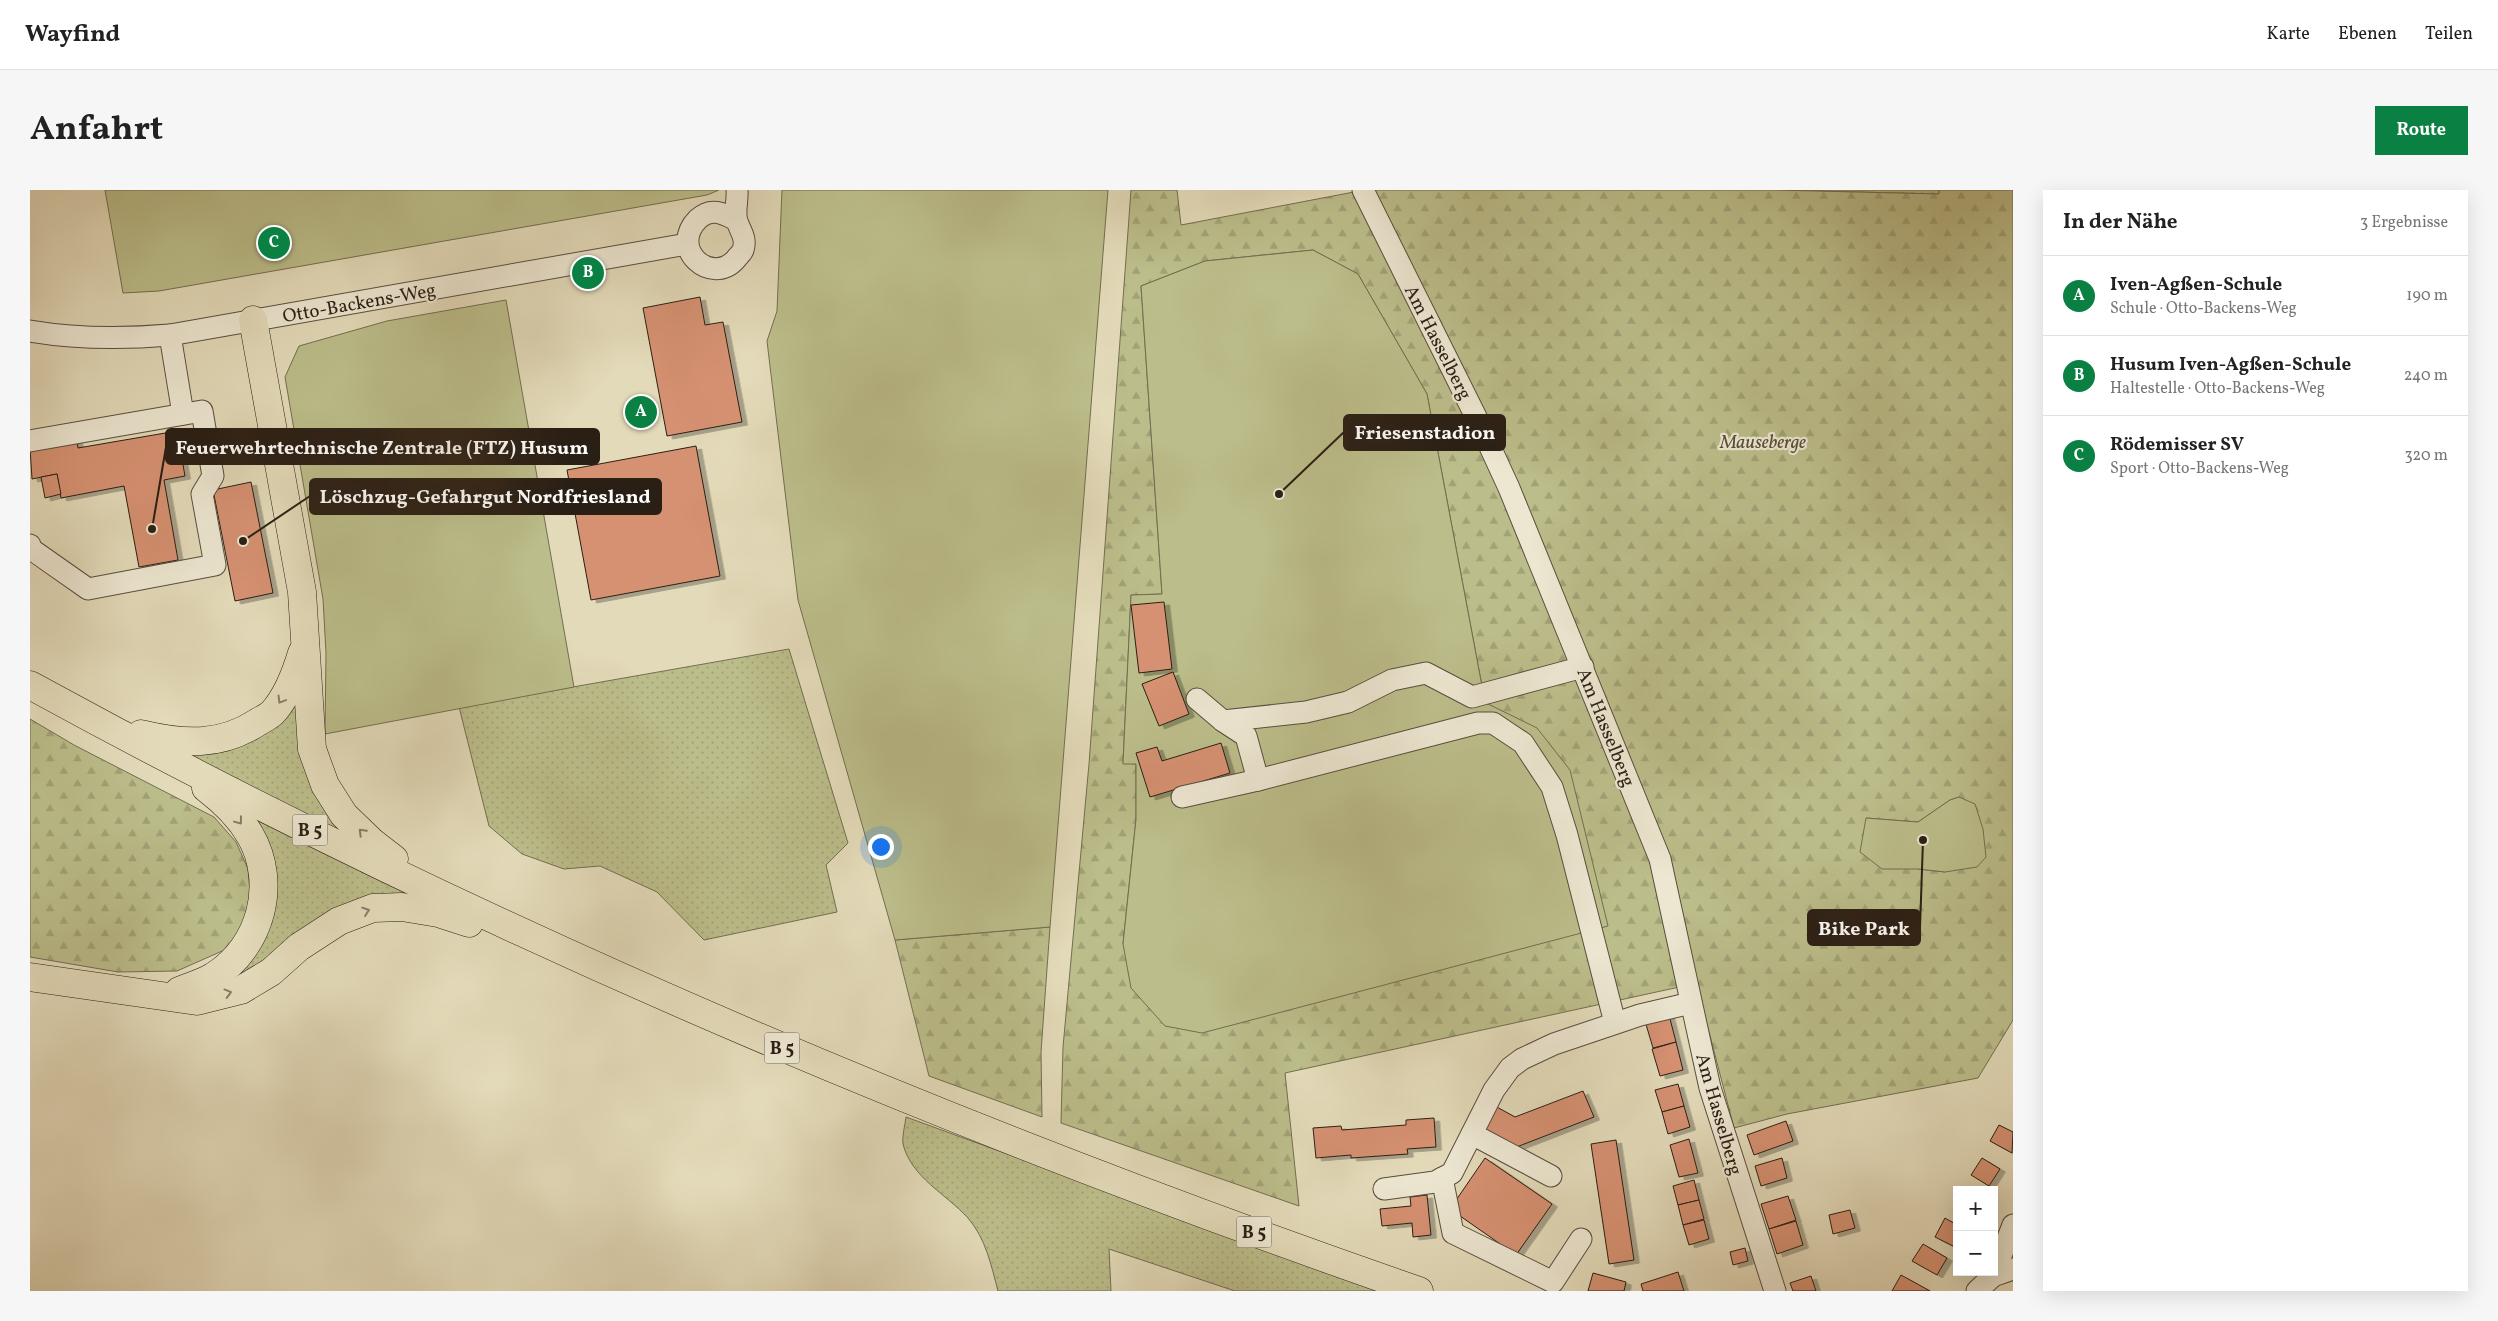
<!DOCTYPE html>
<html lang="de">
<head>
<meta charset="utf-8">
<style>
	:root { --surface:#fff; --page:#f6f6f6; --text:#222; --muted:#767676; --line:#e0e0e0; --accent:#0b8043 }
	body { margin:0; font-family:Vollkorn,serif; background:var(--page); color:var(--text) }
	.controls { position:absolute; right:15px; bottom:15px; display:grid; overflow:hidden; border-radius:0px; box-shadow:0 5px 20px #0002 }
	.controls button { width:45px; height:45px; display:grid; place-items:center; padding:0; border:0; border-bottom:1px solid var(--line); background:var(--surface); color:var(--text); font:25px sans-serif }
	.you { position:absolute; left:850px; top:656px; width:18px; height:18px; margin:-12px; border:4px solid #fff; border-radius:50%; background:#1a73e8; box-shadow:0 0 0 8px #1a73e833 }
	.badge { display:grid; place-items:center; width:32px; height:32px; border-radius:50%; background:var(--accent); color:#fff; font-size:16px; font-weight:700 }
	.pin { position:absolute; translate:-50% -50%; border:2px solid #fff; box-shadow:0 1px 5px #0006 }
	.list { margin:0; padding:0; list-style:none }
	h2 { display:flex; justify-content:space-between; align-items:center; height:65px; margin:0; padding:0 20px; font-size:21px }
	h2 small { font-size:16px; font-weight:400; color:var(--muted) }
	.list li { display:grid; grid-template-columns:32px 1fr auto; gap:15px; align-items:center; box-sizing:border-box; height:80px; padding:0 20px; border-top:1px solid var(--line) }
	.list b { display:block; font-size:19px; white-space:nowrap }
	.list p { margin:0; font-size:16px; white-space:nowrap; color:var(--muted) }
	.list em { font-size:16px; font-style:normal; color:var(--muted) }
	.map { position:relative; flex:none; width:1983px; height:1101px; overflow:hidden; border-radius:0px }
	header { display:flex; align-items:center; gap:30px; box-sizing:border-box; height:70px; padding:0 25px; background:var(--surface); border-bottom:1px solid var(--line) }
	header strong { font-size:24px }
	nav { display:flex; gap:28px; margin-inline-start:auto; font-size:18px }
	.intro { display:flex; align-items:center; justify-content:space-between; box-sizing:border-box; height:120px; padding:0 30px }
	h1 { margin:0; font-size:35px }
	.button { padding:12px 22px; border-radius:0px; background:var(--accent); color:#fff; font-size:18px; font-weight:700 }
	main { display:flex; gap:30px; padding:0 30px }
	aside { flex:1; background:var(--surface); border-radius:0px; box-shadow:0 5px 20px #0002 }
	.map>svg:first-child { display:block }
	.grass { fill:url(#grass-dots); stroke:#726e50 }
	.forest { fill:url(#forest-firs); stroke:#726e50; fill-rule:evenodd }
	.park { fill:#bbbd8a; stroke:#726e50 }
	.building { fill:#d69172; stroke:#2a1f15; filter:url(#shadow) }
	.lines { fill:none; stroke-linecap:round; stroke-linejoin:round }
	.minor-casing { stroke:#584e3e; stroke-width:23 }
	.highway-casing { stroke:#2a1f15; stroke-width:29 }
	.minor { stroke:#ede7d2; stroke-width:21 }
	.highway { stroke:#e3dab9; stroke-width:28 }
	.oneway { stroke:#867c67 }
	.labels { text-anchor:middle; stroke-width:4.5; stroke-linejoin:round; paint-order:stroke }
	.shield { fill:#ede7d2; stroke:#645b4e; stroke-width:1 }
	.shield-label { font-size:18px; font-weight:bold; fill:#2a1f15 }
	.street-label { font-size:19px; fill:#2a1f15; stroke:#ede7d2 }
	.park-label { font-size:19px; font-style:italic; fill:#564e38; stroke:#ede7d2 }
	.leader { fill:none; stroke:#2a1f15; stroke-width:2 }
	.callout-dot { fill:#2a1f15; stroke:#ede7d2; stroke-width:2 }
	.callout { fill:#2a1f15; stroke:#2a1f15; stroke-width:2 }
	.callout-label { font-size:20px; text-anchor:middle; font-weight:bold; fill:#fff }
</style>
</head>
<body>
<header>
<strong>Wayfind</strong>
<nav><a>Karte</a><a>Ebenen</a><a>Teilen</a></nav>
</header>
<div class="intro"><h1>Anfahrt</h1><a class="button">Route</a></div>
<main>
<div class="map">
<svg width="1983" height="1101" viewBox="0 0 1983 1101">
	<defs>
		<pattern id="grass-dots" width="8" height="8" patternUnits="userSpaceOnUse" patternTransform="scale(1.25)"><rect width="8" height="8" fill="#bbbd8a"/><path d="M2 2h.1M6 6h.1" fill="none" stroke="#a1a276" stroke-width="1.8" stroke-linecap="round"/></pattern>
		<pattern id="forest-firs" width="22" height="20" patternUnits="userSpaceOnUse" patternTransform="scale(1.25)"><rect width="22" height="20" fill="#bbbd8a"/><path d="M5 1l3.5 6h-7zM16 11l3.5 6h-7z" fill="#a1a276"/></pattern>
		<filter id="shadow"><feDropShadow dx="5.5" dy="3" stdDeviation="0" flood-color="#0004"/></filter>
	</defs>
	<rect width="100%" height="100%" fill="#e3dab9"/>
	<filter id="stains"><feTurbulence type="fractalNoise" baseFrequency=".004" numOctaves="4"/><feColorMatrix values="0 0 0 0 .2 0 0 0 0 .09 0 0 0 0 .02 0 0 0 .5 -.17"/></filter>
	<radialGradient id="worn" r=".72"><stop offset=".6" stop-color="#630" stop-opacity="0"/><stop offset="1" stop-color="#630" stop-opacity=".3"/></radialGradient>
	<g class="grass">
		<path d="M1744 0H1909V4Z"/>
		<path d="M759 459 818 653 796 675 807 722 674 750 627 702 570 676 534 679 492 664 459 636 429 517Z"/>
		<path d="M271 503 316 645 152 563Z"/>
		<path d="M210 619 384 705 199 795 229 751Z"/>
		<path d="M876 927 1352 1101H1205L1079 1059 1081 1101H968C961 1075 956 1049 938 1028 916 1004 881 987 873 954 872 946 875 935 876 927Z"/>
	</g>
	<g class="forest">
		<path d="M1101 0H1147L1151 35 1324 2 1442 235 1543 470 1452 496 1397 204 1328 84 1283 60 1175 71 1111 96 1132 404 1101 405 1093 573 1106 574V629L1093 754 1475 524 1449 509 1550 484 1626 673 1654 796 1255 883 1269 1016 1031 933 1033 857 1059 574Z"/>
		<path d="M1337 0H1744L1909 4V0H1983V830L1948 888 1757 924 1704 938 1634 669ZM1929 607 1915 682 1888 679 1836 628 1888 632 1920 610Z"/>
		<path d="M0 529 44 555 184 627 206 652 218 679 221 714 210 740 199 758 147 781 88 782 0 767Z"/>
		<path d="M1020 737 1011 862 1012 927 899 886 865 750Z"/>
	</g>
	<g class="park">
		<path d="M75 0H689L677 5 129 101 93 103Z"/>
		<path d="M752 0H1078L1020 737 865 750 768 410 737 151 747 121Z"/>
		<path d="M1283 60 1328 84 1397 204 1452 496 1450 510 1507 538 1540 580 1578 736 1172 843 1135 836 1101 798 1093 754 1106 629V574H1093L1101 405 1132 404 1111 96 1175 71Z"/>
		<path d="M476 110 544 497 295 544 296 463 293 409 255 187 269 156 357 131Z"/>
		<path d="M1929 607 1945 614 1953 639 1956 667 1947 677 1915 682 1888 679H1852L1830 662 1836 628 1888 632 1920 610Z"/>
	</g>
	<g class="building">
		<path d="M670 107 675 135 693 132 712 232 637 246 613 118Z"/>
		<path d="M147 241 155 286 134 290 148 370 109 377 94 296 31 308 27 284 2 289 0 258 47 250 48 258Z"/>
		<path d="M666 256 690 386 561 410 537 280Z"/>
		<path d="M27 284 31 304 15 308 11 287Z"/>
		<path d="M221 292 243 403 205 411 183 300Z"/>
		<path d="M1134 412 1142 479 1109 483 1101 415Z"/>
		<path d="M1143 482 1159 524 1129 536 1112 494Z"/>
		<path d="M1191 553 1200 583 1120 607 1106 563 1127 557 1132 571Z"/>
		<path d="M1639 825 1646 852 1623 858 1615 831Z"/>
		<path d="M1646 852 1653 880 1630 886 1622 859Z"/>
		<path d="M1648 894 1654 916 1632 922 1625 900Z"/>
		<path d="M1553 901 1564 927 1484 958 1451 939 1465 916 1485 927Z"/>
		<path d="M1654 916 1660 937 1638 944 1632 922Z"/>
		<path d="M1404 928 1406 957 1377 959 1378 964 1321 968V965L1286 968 1283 938 1311 936 1312 940 1376 935V930Z"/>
		<path d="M1756 931 1763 951 1724 965 1717 945Z"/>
		<path d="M1969 935 1983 942 1982 963 1960 951Z"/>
		<path d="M1659 949 1668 983 1649 987 1640 955Z"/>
		<path d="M1586 950 1604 1070 1579 1074 1561 954Z"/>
		<path d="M1455 968 1522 1014 1486 1065 1420 1019Z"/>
		<path d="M1752 968 1757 988 1731 996 1725 976Z"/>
		<path d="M1952 968 1970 979 1959 996 1941 985Z"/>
		<path d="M1664 990 1669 1010 1648 1015 1643 996Z"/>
		<path d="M1397 1005 1401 1045 1383 1047 1382 1033 1352 1036 1350 1019 1381 1016 1380 1007Z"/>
		<path d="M1758 1006 1766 1030 1739 1039 1731 1014Z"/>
		<path d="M1669 1010 1674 1029 1653 1035 1648 1015Z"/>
		<path d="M1820 1020 1825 1038 1803 1044 1799 1025Z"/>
		<path d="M1915 1028 1927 1035 1925 1057 1905 1047Z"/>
		<path d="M1674 1030 1679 1049 1659 1055 1653 1035Z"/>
		<path d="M1766 1031 1773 1055 1747 1064 1739 1039Z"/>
		<path d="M1893 1054 1917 1068 1907 1085 1882 1071Z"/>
		<path d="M1715 1058 1718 1071 1703 1075 1700 1062Z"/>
		<path d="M1648 1082 1654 1101H1613L1611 1094Z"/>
		<path d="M1563 1083 1596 1092 1594 1101H1558Z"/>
		<path d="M1871 1085 1900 1101H1862Z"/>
		<path d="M1781 1086 1786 1101H1763L1760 1093Z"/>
	</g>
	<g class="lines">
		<defs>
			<g id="minor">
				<path d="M1333 0 1450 235 1479 298 1630 669 1680 898 1745 1101"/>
				<path d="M706 30C693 23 681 17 668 29 638 59 682 97 706 69 708 66 712 63 713 60 717 48 710 41 707 31 704 22 708 9 707 0"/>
				<path d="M0 141C47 149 93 149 140 145L657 54"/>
				<path d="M140 145 153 224"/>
				<path d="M0 251 172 221 183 286 172 304 185 375 58 399 1 359 0 355"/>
				<path d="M1553 477 1442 507 1396 483 1362 490 1318 512 1276 522 1193 531 1216 546 1228 590 1448 533H1463L1493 553 1522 597 1537 645 1585 833"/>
				<path d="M1167 509 1193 531"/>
				<path d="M1152 607 1228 590"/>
				<path d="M1442 944 1521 986"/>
				<path d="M1412 988 1423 1043 1523 1092 1551 1049"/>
				<path d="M1354 999 1405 992 1422 983 1464 900 1480 878 1492 869 1524 854 1610 825 1661 813"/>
				<path d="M1963 1086 1983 1035"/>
				<path d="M1947 1101 1963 1086 1983 1079"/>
			</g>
			<g id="highway">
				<path d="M223 130 272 402 282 559 295 595 314 625 342 652 364 669"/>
				<path d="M0 495C445 739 910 935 1389 1101"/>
				<path d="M111 544C153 554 190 557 228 532 233 529 240 526 244 521 258 505 266 483 272 463"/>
				<path d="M0 787 167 811 211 800 241 782 269 757 309 731 343 718 372 717 408 723 439 733"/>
				<path d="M149 801C160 796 174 793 184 786 231 757 248 693 220 645 209 626 193 611 176 598"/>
			</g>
		</defs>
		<use href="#minor" class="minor-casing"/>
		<use href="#highway" class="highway-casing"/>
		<use href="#minor" class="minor"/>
		<use href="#highway" class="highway"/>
	</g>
	<defs><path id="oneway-chevron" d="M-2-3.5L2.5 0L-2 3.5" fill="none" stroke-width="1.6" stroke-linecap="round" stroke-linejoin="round" transform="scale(1.25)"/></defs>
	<g class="oneway">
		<use href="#oneway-chevron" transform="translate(251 510) rotate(121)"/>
		<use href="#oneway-chevron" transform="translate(209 631) rotate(53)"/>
		<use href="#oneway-chevron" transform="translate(332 642) rotate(-135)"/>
		<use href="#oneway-chevron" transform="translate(336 721) rotate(-19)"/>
		<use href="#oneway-chevron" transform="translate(198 803) rotate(-15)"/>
	</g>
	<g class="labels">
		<g class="shield">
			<rect x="262.5" y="624.5" width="35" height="31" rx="4"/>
			<rect x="734.5" y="842.5" width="35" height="31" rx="4"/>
			<rect x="1206.5" y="1026.5" width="35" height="31" rx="4"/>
		</g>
		<g class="shield-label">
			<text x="280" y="646">B 5</text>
			<text x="752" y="864">B 5</text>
			<text x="1224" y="1048">B 5</text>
		</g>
		<g class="street-label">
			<text transform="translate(329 112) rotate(-10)" y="7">Otto-Backens-Weg</text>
			<text transform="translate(1409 152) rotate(63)" y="7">Am Hasselberg</text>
			<text transform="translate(1577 537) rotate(68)" y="7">Am Hasselberg</text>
			<text transform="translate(1690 924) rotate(74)" y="7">Am Hasselberg</text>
		</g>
		<g class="park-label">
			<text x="1733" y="258">Mauseberge</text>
		</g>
	</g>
	<path class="leader" d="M1249 304L1314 242M122 339L136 257M213 351L280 306M1893 650L1890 738"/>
	<g class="callout-dot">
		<circle cx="1249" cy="304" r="5"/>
		<circle cx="122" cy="339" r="5"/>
		<circle cx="213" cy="351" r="5"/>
		<circle cx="1893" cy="650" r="5"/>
	</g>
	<g class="callout">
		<rect x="1314" y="225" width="161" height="35" rx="5"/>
		<rect x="136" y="239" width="433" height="35" rx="5"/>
		<rect x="280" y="289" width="351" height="35" rx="5"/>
		<rect x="1778" y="720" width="112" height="35" rx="5"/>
	</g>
	<g class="callout-label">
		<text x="1395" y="249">Friesenstadion</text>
		<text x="352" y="264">Feuerwehrtechnische Zentrale (FTZ) Husum</text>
		<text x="455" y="313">Löschzug-Gefahrgut Nordfriesland</text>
		<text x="1834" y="745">Bike Park</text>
	</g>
	<rect width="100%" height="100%" filter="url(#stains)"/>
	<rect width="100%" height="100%" fill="url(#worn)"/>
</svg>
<div class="controls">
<button>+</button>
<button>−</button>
</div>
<div class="you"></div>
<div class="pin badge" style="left:611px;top:222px">A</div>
<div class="pin badge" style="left:558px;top:83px">B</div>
<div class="pin badge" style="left:244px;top:53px">C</div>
</div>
<aside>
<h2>In der Nähe<small>3 Ergebnisse</small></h2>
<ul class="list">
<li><span class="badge">A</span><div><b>Iven-Agßen-Schule</b><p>Schule · Otto-Backens-Weg</p></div><em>190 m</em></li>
<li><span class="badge">B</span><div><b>Husum Iven-Agßen-Schule</b><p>Haltestelle · Otto-Backens-Weg</p></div><em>240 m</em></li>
<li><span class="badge">C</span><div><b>Rödemisser SV</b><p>Sport · Otto-Backens-Weg</p></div><em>320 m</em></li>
</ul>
</aside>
</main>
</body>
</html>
